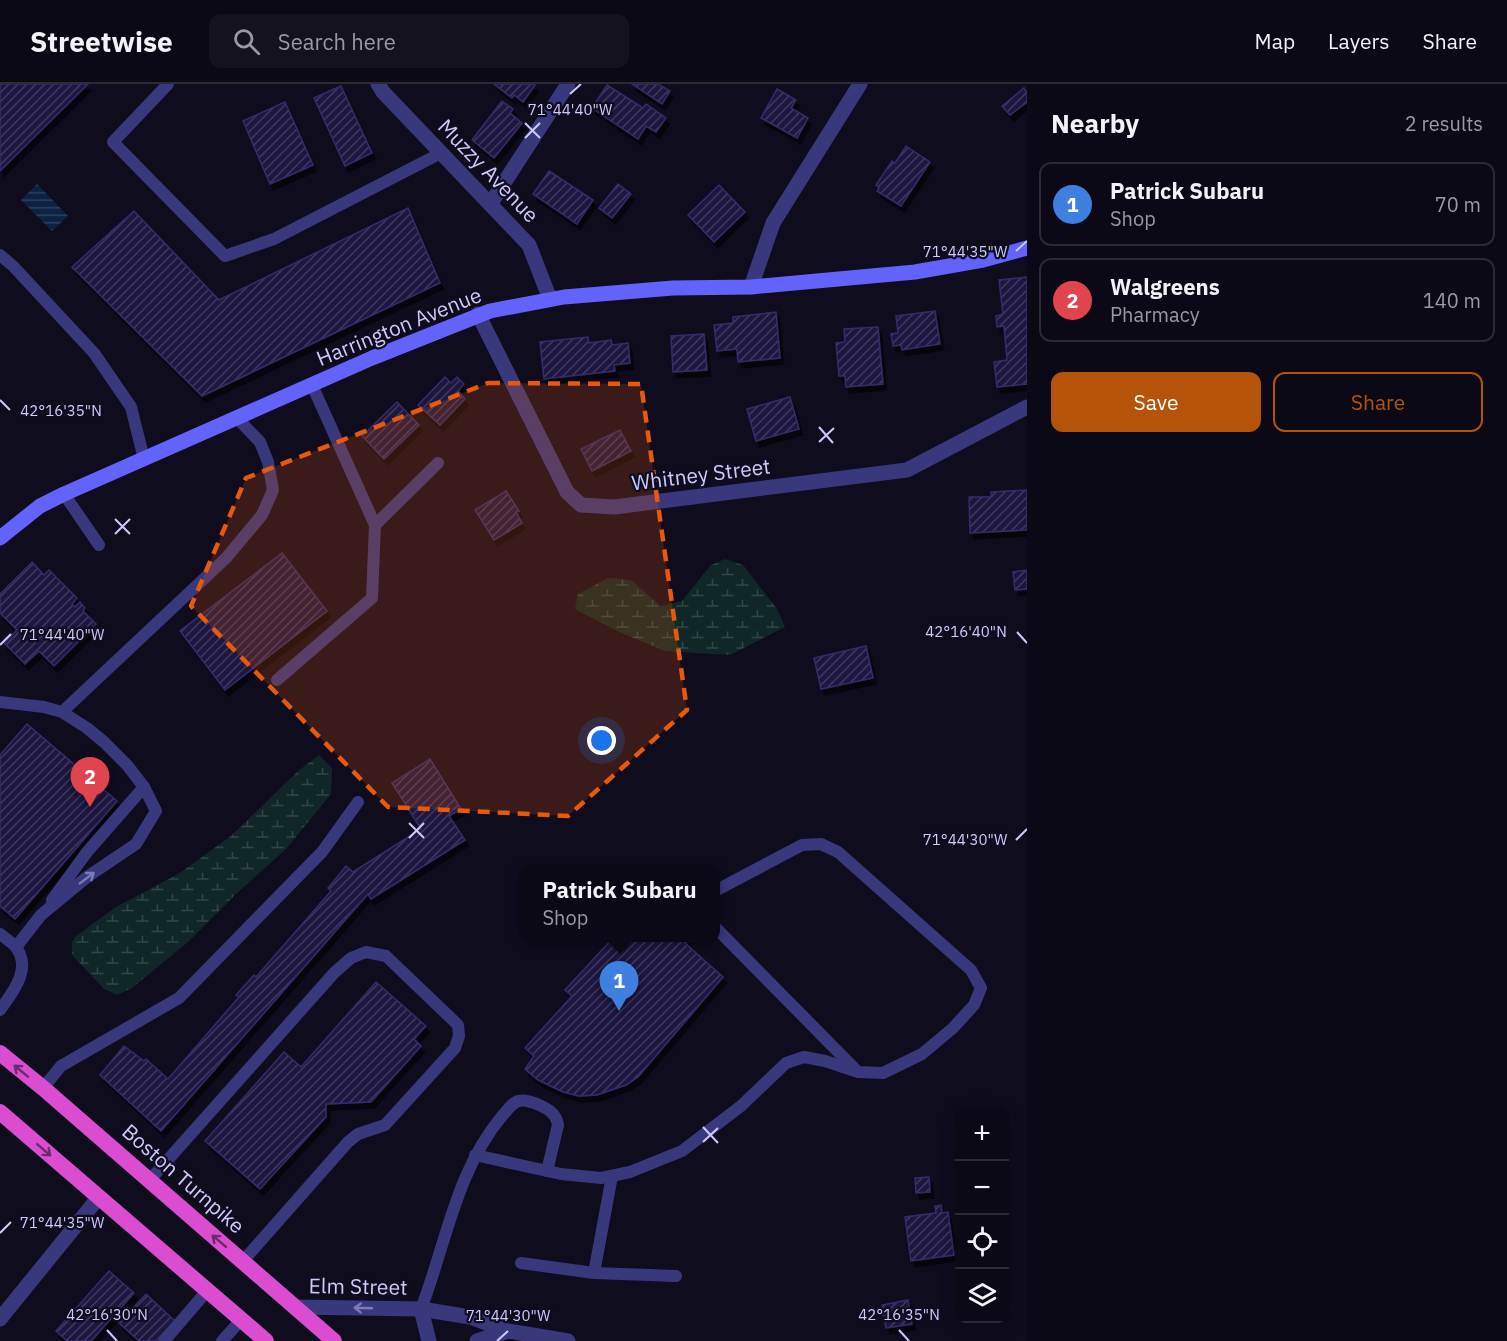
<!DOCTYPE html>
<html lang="en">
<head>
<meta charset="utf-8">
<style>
	:root { --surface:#0b0916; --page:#14121f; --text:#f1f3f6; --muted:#9a9aa1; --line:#2b2a35; --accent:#b45309 }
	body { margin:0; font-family:"IBM Plex Sans",sans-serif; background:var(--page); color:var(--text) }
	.controls { position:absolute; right:18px; bottom:18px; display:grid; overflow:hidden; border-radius:12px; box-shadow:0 3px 15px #0003 }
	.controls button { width:54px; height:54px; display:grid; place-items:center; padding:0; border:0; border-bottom:2px solid var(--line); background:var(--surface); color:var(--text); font:30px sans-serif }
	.you { position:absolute; left:602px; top:657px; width:21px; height:21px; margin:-15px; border:4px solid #fff; border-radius:50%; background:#1a73e8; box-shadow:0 0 0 9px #1a73e833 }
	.badge { display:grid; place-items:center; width:39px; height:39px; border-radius:50%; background:var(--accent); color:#fff; font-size:20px; font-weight:700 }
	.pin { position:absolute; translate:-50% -50px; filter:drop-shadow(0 2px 3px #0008) }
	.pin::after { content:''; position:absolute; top:32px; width:21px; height:18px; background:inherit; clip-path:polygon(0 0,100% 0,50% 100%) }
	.popup { position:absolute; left:519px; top:780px; width:201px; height:78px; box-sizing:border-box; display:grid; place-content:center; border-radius:12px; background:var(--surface); filter:drop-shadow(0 2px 4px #0005); font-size:20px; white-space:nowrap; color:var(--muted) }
	.popup b { font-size:22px; color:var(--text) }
	.popup::after { content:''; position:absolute; left:50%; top:100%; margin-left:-12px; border:12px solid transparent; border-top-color:var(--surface) }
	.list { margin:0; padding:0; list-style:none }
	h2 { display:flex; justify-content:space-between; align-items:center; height:78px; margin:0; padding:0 24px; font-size:26px }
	h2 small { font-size:20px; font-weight:400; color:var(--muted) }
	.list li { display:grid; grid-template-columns:39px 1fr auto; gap:18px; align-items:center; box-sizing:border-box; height:84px; margin:0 12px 12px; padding:0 12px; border:2px solid var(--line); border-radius:12px }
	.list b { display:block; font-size:22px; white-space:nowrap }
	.list p { margin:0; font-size:20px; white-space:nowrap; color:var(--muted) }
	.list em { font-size:20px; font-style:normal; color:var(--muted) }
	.actions { display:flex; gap:12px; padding:18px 24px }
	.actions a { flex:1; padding:14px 0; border:2px solid var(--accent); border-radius:12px; text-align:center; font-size:21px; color:var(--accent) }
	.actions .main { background:var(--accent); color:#fff }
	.icon { flex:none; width:33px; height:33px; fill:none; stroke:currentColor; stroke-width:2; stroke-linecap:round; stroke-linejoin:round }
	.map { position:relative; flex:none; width:1027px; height:1257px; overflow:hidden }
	header { display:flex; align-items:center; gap:36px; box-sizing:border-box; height:84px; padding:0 30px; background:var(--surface); border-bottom:2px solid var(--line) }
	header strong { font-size:28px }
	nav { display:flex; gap:33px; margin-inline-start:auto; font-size:21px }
	.search { width:420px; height:54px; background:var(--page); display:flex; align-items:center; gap:15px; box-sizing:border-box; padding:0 21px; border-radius:12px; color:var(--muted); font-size:22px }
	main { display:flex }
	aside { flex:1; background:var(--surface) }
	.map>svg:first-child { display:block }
	.wetland { fill:url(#wetland-marsh) }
	.water { fill:url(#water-rules) }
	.building { fill:url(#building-hatch); stroke:#362b6b; stroke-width:1.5; filter:url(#shadow) }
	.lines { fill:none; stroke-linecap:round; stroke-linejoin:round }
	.service { stroke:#39387d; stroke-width:12 }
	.minor { stroke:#39387d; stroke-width:15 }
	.secondary { stroke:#6262fd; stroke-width:15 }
	.trunk { stroke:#db4dd0; stroke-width:16 }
	.oneway { stroke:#7c7ab7 }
	.oneway2 { stroke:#6b296e }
	.marked { fill:#e8590c; fill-opacity:0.2; stroke:#e8590c; stroke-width:4.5; stroke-dasharray:12 8; stroke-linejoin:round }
	.ticks { fill:none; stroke:#cfcafe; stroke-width:2 }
	.labels { text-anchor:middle; stroke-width:4.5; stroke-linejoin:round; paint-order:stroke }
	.street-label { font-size:21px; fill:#cfcafe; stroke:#0f0c1e }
	.ticks-label { font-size:15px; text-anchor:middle; fill:#cfcafe; stroke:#0f0c1e; stroke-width:4.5; stroke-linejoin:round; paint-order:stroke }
</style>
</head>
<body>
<header>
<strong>Streetwise</strong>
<div class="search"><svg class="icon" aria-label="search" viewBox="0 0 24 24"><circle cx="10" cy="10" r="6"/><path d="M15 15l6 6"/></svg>Search here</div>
<nav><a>Map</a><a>Layers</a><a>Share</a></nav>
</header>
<main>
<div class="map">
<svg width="1027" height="1257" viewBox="0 0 1027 1257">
	<defs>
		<pattern id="wetland-marsh" width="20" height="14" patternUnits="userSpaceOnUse" patternTransform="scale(1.5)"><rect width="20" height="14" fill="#0f2827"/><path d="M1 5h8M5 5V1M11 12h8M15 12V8" fill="none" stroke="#314647"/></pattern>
		<pattern id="water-rules" width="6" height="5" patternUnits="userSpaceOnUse" patternTransform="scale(1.5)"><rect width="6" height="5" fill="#0c2242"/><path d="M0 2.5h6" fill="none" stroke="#2e415e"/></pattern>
		<pattern id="building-hatch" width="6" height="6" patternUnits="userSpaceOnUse" patternTransform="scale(1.5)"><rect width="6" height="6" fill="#1f193f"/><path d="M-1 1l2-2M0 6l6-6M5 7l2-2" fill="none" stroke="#3e395c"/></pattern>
		<filter id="shadow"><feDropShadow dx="3.5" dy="6" stdDeviation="0" flood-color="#0009"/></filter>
	</defs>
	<rect width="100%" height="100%" fill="#0f0c1e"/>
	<g class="wetland">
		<path d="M725 475 743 481 777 525 785 543 730 571 665 567 617 547 575 525 578 510 608 494 631 496 661 522 682 517 711 481Z"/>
		<path d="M319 671 332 684 331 710 286 765 237 809 188 858 132 904 117 911 104 905 72 871V858L76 852 116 823 180 789 231 752 297 688Z"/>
	</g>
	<path class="water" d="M37 100 68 132 52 147 21 116Z"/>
	<g class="building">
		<path d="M0 0H88L0 87Z"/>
		<path d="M494 0H534L535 1 523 18 514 11 512 14Z"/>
		<path d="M632 0H658L670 7 662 20Z"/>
		<path d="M607 1 643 24 646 20 666 34 656 48 646 42 638 55 592 24Z"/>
		<path d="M341 2 372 69 345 82 314 14Z"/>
		<path d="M1024 4 1027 9V18L1010 31 1002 22Z"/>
		<path d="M777 5 796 16 791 24 808 34 797 54 761 34Z"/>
		<path d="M502 17 513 25 510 29 522 39 494 74 472 56Z"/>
		<path d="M285 18 313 81 270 100 243 37Z"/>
		<path d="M906 62 930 78 901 122 877 107 879 104 876 101 892 77 895 79Z"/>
		<path d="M549 87 593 116 577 140 533 110Z"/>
		<path d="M618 100 631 110 612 134 599 124Z"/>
		<path d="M719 101 745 128 714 158 688 131Z"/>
		<path d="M408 124 440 199 202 312 72 183 134 127 219 216Z"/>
		<path d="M1027 193V300L997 303 994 278 1007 276 1004 242 997 243 996 232 1003 230 999 196Z"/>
		<path d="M935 227 940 260 902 266 901 261 893 262 891 250 898 249 896 232Z"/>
		<path d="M776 228 780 274 738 278 737 265 717 267 714 241 733 239V233Z"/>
		<path d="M878 243 883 300 846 303 845 292H839L836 259 845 258 844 245Z"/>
		<path d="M704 250 707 286 673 288 671 252Z"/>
		<path d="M588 253 589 259 611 256 612 261 628 259 630 279 614 281 615 287 544 295 540 258Z"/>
		<path d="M445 293 451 299 457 293 464 300 458 307 465 315 440 341 418 321Z"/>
		<path d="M790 313 799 345 756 357 747 325Z"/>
		<path d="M397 318 419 341 384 375 362 352Z"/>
		<path d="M620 346 631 367 592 387 581 365Z"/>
		<path d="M1027 406V446L970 449 969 413H991V408Z"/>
		<path d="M506 407 519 427 516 428 522 439 494 456 475 426Z"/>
		<path d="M282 469 327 527 225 606 180 547Z"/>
		<path d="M32 478 44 491 49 486 77 514 72 520 75 523 80 518 85 524 83 527 96 540 54 582 39 567 25 580 4 559 17 546 0 529V510Z"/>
		<path d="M1027 486V505L1015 506 1013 488Z"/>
		<path d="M866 562 873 594 821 605 814 574Z"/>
		<path d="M27 640 117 717 15 835 0 822V671Z"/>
		<path d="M430 675 461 725 449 732 465 756 371 815 368 810 161 1047 100 991 124 962 144 977 146 975 168 995 239 913 236 911 254 891 256 893 331 807 328 804 346 782 353 788 421 745 392 699Z"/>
		<path d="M613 854H690L685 859 723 893 638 993 626 1001 597 1011 579 1012 563 1008 538 996 525 985 534 972 525 964 572 912 565 906Z"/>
		<path d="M376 898 426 942 414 955 421 962 371 1018 326 1020V1033L260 1105 205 1057 284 968 301 983Z"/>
		<path d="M929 1093 930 1108 916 1109 915 1094Z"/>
		<path d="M941 1121 942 1129 948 1128 954 1171 911 1177 905 1133 936 1129 935 1122Z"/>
		<path d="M109 1187 134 1209 91 1257H67L56 1247Z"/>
		<path d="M146 1210 175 1237 156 1257H139L119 1239Z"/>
		<path d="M908 1216 912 1240 886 1244 882 1221Z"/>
	</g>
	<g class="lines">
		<g class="service">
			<path d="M168 0 113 58 225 172 274 155 441 69"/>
			<path d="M0 171 13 182 94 269 131 323 144 375"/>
			<path d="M312 301 375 441 438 379"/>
			<path d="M64 410 99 461"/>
			<path d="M277 596 372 514 375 441"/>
			<path d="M0 618 44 623 62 628 87 644 104 658 127 681 144 703 156 727 136 760 87 793 41 831 16 863"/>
			<path d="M62 628 226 474 262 431 273 406 268 378 260 358 238 335"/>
			<path d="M52 816 87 768 144 703"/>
			<path d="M715 843 855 985"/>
			<path d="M0 850C5 854 11 858 15 862 33 884 13 908 0 926"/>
			<path d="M43 1004 61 982 179 914 322 768 358 718"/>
			<path d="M475 1071 561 1090 601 1094 630 1088 682 1067 741 1022 786 979 804 973 825 977 858 988 883 989 922 970 953 944 974 921 981 904 971 886 838 768 821 760 802 761 715 807"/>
			<path d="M149 1097 334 889 351 874 366 868 386 872 458 941 459 952 455 964 385 1041 358 1050 348 1058 243 1177"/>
			<path d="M521 1179 594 1189 676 1192"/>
			<path d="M594 1189 612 1092"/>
			<path d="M421 1225C446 1160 456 1087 502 1032 507 1027 512 1018 519 1017 525 1015 531 1018 537 1020 547 1025 556 1028 558 1041L547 1087"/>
			<path d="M164 1257 207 1207"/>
			<path d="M222 1257 241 1236"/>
		</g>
		<g class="minor">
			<path d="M378 0 383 8 529 161 550 215"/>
			<path d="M491 119 568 0"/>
			<path d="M751 203 773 139 860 0"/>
			<path d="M478 230 567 408 581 421 614 423 907 386 1027 323"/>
			<path d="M295 1223 421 1225 470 1233 508 1247 568 1257"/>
			<path d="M421 1225 429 1257"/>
			<path d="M0 1235 99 1113"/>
			<path d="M477 1257 508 1247"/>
		</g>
		<path class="secondary" d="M0 454 40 422 64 410 372 274 490 227 564 213 673 204 751 203 915 188 983 176 1027 164"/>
		<g class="trunk">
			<path d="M0 969 43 1004 334 1257"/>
			<path d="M0 1028 266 1257"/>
		</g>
	</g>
	<defs><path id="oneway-shaft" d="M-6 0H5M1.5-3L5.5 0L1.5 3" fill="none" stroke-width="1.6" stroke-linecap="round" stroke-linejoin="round" transform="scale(1.5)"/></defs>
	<g class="oneway">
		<use href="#oneway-shaft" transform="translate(87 794) rotate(-37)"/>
		<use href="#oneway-shaft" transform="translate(363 1224) rotate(-178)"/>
	</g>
	<g class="oneway2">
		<use href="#oneway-shaft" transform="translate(21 987) rotate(-141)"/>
		<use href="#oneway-shaft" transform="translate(44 1066) rotate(41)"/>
		<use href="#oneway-shaft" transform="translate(219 1157) rotate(-140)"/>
	</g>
	<path class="marked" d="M488 299 641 300 687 626 568 732 388 723 191 522 246 394Z"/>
	<path class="ticks" d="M570 10 581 0M525 39 540 54M525 54 540 39M1016 167 1027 157M0 316 10 326M819 343 833 359M819 358 834 344M115 435 130 450M115 450 130 435M1017 548 1027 559M0 561 11 550M409 739 424 754M409 754 424 739M1016 756 1027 745M703 1043 718 1059M703 1058 718 1044M0 1149 11 1138M107 1246 117 1257M899 1246 909 1257M497 1257 508 1247"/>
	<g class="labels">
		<g class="street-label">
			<text transform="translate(488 87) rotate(46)" y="7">Muzzy Avenue</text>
			<text transform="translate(399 243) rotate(-22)" y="7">Harrington Avenue</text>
			<text transform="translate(701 391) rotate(-7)" y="7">Whitney Street</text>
			<text transform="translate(183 1095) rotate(41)" y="7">Boston Turnpike</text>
			<text transform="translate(358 1203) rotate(1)" y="7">Elm Street</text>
		</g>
	</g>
	<g class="ticks-label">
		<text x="570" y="31">71°44'40"W</text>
		<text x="965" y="173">71°44'35"W</text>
		<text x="61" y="332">42°16'35"N</text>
		<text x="966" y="553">42°16'40"N</text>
		<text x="62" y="556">71°44'40"W</text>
		<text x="965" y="761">71°44'30"W</text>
		<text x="62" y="1144">71°44'35"W</text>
		<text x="107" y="1236">42°16'30"N</text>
		<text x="899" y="1236">42°16'35"N</text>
		<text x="508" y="1237">71°44'30"W</text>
	</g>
</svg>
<div class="controls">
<button>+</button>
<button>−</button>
<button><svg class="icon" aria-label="locate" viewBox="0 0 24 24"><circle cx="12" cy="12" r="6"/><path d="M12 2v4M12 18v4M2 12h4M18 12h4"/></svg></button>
<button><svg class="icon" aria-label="layers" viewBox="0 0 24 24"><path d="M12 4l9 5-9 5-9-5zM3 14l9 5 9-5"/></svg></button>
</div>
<div class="you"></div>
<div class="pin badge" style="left:619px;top:927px;background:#3f7fe0">1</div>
<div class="popup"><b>Patrick Subaru</b>Shop</div>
<div class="pin badge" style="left:90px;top:723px;background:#e0444e">2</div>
</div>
<aside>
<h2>Nearby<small>2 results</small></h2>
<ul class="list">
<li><span class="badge" style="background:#3f7fe0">1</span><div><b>Patrick Subaru</b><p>Shop</p></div><em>70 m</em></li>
<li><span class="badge" style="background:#e0444e">2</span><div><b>Walgreens</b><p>Pharmacy</p></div><em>140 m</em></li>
</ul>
<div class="actions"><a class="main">Save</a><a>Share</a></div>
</aside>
</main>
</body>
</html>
